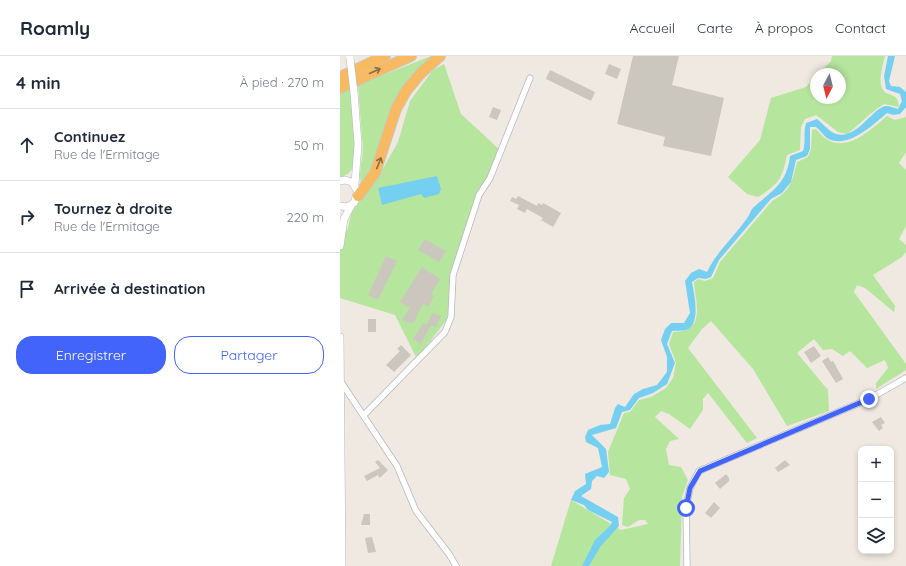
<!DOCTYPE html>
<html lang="fr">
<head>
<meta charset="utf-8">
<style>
	:root { --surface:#fff; --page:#f6f6f7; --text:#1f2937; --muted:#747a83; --line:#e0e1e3; --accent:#4264fb }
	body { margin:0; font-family:Quicksand,sans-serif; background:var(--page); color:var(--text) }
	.controls { position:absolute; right:12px; bottom:12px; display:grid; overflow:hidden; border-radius:8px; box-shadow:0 2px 6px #0003 }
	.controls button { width:36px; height:36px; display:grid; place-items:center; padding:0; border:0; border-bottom:1px solid var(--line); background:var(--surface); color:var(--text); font:20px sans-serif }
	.compass { position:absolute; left:470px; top:12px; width:36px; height:36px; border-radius:50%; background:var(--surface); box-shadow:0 2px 6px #0003; rotate:187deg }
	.stop { position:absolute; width:12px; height:12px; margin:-9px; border:3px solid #4264fb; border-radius:50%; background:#fff }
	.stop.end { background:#4264fb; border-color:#fff; box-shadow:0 1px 4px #0008 }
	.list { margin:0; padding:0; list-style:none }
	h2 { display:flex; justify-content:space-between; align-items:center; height:52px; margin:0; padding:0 16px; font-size:17px }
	h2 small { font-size:13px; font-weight:400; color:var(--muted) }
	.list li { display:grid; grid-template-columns:26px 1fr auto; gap:12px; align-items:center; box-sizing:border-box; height:72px; padding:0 16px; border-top:1px solid var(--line) }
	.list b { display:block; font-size:15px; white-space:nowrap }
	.list p { margin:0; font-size:13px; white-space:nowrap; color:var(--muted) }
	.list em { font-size:13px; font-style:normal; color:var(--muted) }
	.actions { display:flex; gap:8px; padding:12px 16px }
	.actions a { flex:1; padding:9px 0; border:1px solid var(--accent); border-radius:16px; text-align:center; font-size:14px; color:var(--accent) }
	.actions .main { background:var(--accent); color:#fff }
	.icon { flex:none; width:22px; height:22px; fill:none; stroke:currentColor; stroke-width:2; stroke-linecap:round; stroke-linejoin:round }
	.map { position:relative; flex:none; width:566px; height:510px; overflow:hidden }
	header { display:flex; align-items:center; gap:24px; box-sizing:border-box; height:56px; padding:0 20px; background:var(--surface); border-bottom:1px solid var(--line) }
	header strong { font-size:19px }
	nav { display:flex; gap:22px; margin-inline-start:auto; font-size:14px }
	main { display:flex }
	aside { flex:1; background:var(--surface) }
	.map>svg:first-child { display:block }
	.green { fill:#b6e59e }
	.water { fill:#75cff0 }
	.building { fill:#cbc7bf }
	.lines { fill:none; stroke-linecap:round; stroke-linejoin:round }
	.minor-casing { stroke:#b4b7c1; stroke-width:7 }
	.tertiary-casing { stroke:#b4b7c1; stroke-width:8 }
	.trunk-casing { stroke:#c9c9c9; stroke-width:12 }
	.minor { stroke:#fff; stroke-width:5.5 }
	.tertiary { stroke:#fff; stroke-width:7 }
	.trunk { stroke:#f8ba60; stroke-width:10 }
	.tertiary-bridge-casing { stroke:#b4b7c1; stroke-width:8; stroke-linecap:butt }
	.tertiary-bridge { stroke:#fff; stroke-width:7 }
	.oneway { stroke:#896d44 }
	.route { stroke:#4264fb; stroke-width:5 }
</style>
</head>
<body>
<header>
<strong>Roamly</strong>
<nav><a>Accueil</a><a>Carte</a><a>À propos</a><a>Contact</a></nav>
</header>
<main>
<aside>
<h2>4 min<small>À pied · 270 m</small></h2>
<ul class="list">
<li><svg class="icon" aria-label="ahead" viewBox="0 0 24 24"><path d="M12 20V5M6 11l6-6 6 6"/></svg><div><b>Continuez</b><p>Rue de l'Ermitage</p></div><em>50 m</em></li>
<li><svg class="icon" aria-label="right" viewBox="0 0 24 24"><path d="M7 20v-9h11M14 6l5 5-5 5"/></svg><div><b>Tournez à droite</b><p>Rue de l'Ermitage</p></div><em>220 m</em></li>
<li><svg class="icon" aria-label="arrive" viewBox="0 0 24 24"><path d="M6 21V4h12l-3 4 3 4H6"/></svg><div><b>Arrivée à destination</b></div></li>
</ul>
<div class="actions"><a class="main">Enregistrer</a><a>Partager</a></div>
</aside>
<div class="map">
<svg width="566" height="510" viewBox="0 0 566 510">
	<rect width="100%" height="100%" fill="#efe9e1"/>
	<g class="green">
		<path d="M91 0 69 25 38 103 21 132 20 118 23 93 18 29Z"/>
		<path d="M492 0H545C543 9 538 23 542 32 547 43 558 34 559 51L544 48C531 56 520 68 507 78L498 76 476 59 465 63 461 71 460 94 447 99C442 123 439 128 418 141L407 138 388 121 420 84 431 42 466 31 476 20V42H500V18H478L491 5Z"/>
		<path d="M104 8 121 58 161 95 115 204 107 263 77 303 55 259 0 242V163L7 175 12 155 37 123 58 86 70 45 93 14Z"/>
		<path d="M10 33C12 52 19 92 14 109 12 116 6 120 0 121V38Z"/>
		<path d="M547 60 555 64 566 61V96L559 107 566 114V170L559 183 566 189V196L562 201 533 219 555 250 554 256 525 232 517 229 514 236 566 308V314L536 333V327L548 312 545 304 527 312 510 295 503 300 492 293 483 294 474 283 457 297 488 334 489 355 447 370 413 313 371 265 362 273 348 292 417 382 407 387 368 337 363 343V354L350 373 329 358 321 355 315 361 339 383 330 385 326 393 329 409 341 411 348 424 342 441 340 510H211L231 444 281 474 308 468 305 464H299L288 471 282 469 284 442 290 433 286 423 270 419 268 396 284 357 290 356 299 344 311 341 326 332 333 322 336 307 329 288 333 276C366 276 356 250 354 226L358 223 365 225 373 222 380 206 432 145C451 135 452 125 457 106L468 101 471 93 472 74 476 73C499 103 525 79 547 60Z"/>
	</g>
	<g class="water">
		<path d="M548 0H555L549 25 551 30 560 31 566 36V51L560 58 553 59 547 57C533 69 507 94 487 82 483 79 480 74 476 71H470V93L467 100 456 104 451 126 442 137 431 143 407 171 379 204 371 221 366 223 358 222 352 226C354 237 360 263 350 272 345 276 338 274 332 275L327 288 335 307 327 328 313 337 299 342 290 354 282 356 276 372 252 379 266 393 269 416 264 422 257 420 252 425 251 433 241 440 278 461 279 470 260 491 249 510H242L255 484 270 470 272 466 248 454 244 449 231 444 235 435 246 428 245 418 262 411 258 392 246 386 245 381 248 374 260 369 270 368 275 352 278 348 285 351 294 338 303 333 317 329 327 316V301L321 284 325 273 331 267H344L350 257 345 225 351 217 359 213 367 216C377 195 395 180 408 161 410 158 411 153 414 151 433 134 447 127 450 100L463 95C466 86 463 77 466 67L477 63C482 67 490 76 496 78 517 84 532 52 546 50 550 50 554 52 558 53L562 45 560 38 546 33 544 20Z"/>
		<path d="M97 120 101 133 99 138 84 142 81 138 42 149 38 132Z"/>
	</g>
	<g class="building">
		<path d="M293 0H339L332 29 384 42 371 100 323 90 325 81 277 68Z"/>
		<path d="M269 8 281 13 277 23 265 18Z"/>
		<path d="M210 14 255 36 251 45 206 23Z"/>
		<path d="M153 51 161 54 157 64 149 61Z"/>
		<path d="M178 140 197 150 198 147 202 149 203 147 221 157 213 171 201 164 203 162 187 153 185 157 177 153 179 149 170 145 172 141 176 143Z"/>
		<path d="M85 183 106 195 99 206 78 194Z"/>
		<path d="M46 200 57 205 38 244 28 239Z"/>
		<path d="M82 211 100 223 91 238 94 240 88 251 84 248 81 251 74 266 68 267 62 264 70 252 60 246Z"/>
		<path d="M92 257 101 260 96 271 91 269 81 288 73 283 83 267 87 269Z"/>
		<rect x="28" y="263" width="8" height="13"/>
		<path d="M61 289 71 299 54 316 46 309 60 295 57 293Z"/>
		<path d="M474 290 481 300 471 307 464 296Z"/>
		<path d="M488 301 491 306 493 305 503 323 496 327 482 305Z"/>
		<path d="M541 361 545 367 541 369 543 372 539 375 532 366Z"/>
		<path d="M38 404 48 414 42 420 39 422 38 419 27 425 24 420 40 412 35 406Z"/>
		<path d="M445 404 450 409 438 416 435 412Z"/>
		<path d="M386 418 389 422V425L380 433 375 427Z"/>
		<path d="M374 446 380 452 371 462 365 457Z"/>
		<path d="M24 458H30V469H21Z"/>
		<path d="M32 481 36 496 28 497 25 482Z"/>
	</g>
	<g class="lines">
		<defs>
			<g id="minor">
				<path d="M1 326 57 410 76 455 109 498 116 510"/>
				<path d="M24 359 105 276 111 261 113 219 139 139 150 122 190 22"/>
				<path d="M347 510 346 451 350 432 359 415 529 343 566 322"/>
			</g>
			<g id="tertiary">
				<path d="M14 37 18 88 15 128"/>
				<path d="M0 125 5 124 12 126 18 136 14 147 7 151 0 150"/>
				<path d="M0 190 4 163 11 150"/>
				<path d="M0 281 2 510"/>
			</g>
			<g id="trunk">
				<path d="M0 21 45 0"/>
				<path d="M0 32 71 0"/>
				<path d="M18 140 35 117 56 53 66 35 81 17 100 0"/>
			</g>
		</defs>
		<use href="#minor" class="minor-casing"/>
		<use href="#tertiary" class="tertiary-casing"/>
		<use href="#trunk" class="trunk-casing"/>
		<use href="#minor" class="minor"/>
		<use href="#tertiary" class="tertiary"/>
		<use href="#trunk" class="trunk"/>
		<defs>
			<path id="tertiary-bridge" d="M10 2 14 37"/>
		</defs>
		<use href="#tertiary-bridge" class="tertiary-bridge-casing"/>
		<use href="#tertiary-bridge" class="tertiary-bridge"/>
	</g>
	<defs><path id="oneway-shaft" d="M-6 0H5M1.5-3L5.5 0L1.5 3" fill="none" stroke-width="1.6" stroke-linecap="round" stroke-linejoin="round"/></defs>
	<g class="oneway">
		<use href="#oneway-shaft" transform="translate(35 15) rotate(-24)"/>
		<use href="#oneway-shaft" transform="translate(39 107) rotate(-69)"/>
	</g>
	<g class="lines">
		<path class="route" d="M346 452 350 432 360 415 529 343"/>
	</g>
</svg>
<div class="controls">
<button>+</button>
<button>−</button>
<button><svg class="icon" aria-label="layers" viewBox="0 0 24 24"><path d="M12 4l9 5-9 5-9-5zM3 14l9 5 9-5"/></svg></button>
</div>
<svg class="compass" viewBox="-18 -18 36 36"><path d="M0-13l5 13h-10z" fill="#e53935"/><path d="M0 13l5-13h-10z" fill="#747a83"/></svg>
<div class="stop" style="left:346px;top:452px"></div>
<div class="stop end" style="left:529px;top:343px"></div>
</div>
</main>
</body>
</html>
